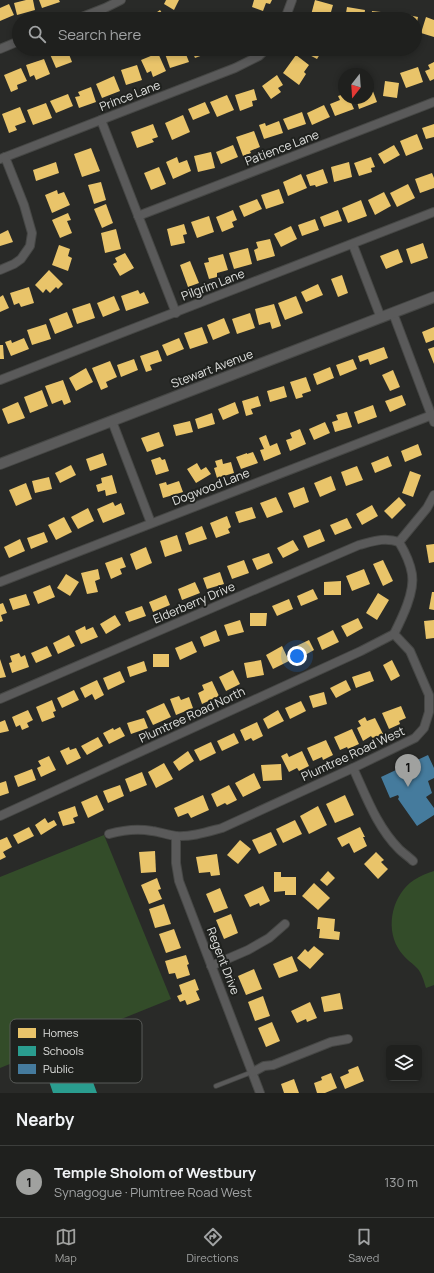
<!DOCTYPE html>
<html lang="en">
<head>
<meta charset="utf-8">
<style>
	:root { --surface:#1f201e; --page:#272827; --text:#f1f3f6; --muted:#a1a3a4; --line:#3c3e3c; --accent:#a0a19f }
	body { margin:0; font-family:Manrope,sans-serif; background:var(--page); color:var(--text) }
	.controls { position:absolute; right:12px; bottom:12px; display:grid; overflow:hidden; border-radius:6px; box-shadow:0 2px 6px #0003 }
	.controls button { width:36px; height:36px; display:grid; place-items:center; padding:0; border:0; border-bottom:1px solid var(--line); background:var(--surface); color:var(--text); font:20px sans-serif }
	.compass { position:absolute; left:338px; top:68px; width:36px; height:36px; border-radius:50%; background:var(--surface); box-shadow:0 2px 6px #0003; rotate:197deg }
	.you { position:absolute; left:297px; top:656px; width:14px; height:14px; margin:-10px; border:3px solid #fff; border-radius:50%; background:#1a73e8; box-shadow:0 0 0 6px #1a73e833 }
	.badge { display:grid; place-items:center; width:26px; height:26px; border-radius:50%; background:var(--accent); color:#111; font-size:13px; font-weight:700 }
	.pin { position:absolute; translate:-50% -33px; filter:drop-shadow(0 1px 2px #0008) }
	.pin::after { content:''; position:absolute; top:21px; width:14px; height:12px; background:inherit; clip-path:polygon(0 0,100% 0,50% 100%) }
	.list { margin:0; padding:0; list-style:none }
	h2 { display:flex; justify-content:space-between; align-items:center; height:52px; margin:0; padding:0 16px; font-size:17px }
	h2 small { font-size:13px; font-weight:400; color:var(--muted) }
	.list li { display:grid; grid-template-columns:26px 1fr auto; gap:12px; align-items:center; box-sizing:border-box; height:72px; padding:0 16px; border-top:1px solid var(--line) }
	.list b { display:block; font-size:15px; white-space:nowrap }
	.list p { margin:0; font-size:13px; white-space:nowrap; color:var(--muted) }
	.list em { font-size:13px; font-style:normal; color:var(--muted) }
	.icon { flex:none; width:22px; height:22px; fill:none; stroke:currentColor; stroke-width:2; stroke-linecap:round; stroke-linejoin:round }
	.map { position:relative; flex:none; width:434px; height:1093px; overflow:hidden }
	.search { position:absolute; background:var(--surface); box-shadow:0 2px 6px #0003; left:12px; right:12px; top:12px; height:44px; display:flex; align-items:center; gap:10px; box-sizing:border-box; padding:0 14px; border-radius:22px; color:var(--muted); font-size:15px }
	.sheet { height:124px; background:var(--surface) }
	nav { display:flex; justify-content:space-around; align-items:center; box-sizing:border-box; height:56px; border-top:1px solid var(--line); background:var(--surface); font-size:11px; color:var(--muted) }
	nav a { display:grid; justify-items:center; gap:2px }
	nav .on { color:var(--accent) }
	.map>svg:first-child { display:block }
	.green { fill:#334c29 }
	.homes { fill:#e9c46a }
	.schools { fill:#2a9d8f }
	.public { fill:#457b9d }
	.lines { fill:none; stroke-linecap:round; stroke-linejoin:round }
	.service-casing { stroke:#464745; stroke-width:5.5 }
	.minor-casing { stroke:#464745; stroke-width:10 }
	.tertiary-casing { stroke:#464745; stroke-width:12 }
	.service { stroke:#5a5a5a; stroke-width:4 }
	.minor { stroke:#5a5a5a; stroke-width:8 }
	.tertiary { stroke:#5a5a5a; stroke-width:10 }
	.labels { text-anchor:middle; stroke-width:4; stroke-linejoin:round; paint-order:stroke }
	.street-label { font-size:12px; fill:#e0e1df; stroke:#1f211e }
	.key { fill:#1f211e; stroke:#595b58; stroke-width:1 }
	.key-label { font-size:11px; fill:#e0e1df }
</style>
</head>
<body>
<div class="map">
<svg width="434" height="1093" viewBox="0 0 434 1093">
	<rect width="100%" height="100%" fill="#292a28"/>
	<g class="green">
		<path d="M104 835 171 999 0 1068V877Z"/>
		<path d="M434 871V985L426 988C424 982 422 973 417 968 411 962 403 957 398 948 385 926 393 894 414 880 420 876 427 873 434 871Z"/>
	</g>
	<g class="homes">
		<path d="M26 0H33L35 10 17 15 14 3Z"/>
		<path d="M39 0H59L60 2 42 8Z"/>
		<path d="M166 0H179L174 10 164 4Z"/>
		<path d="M254 0H272L270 4 266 3 263 11 252 7Z"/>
		<path d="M315 0 333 5 329 19H323L311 15Z"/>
		<path d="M9 4 14 15 0 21V8Z"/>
		<path d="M347 7 365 10 364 19H345Z"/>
		<path d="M160 10 166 19H147Z"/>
		<path d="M372 11 390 13V19H371Z"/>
		<path d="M398 13 418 17 416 27 415 19H397Z"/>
		<path d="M426 17 434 20V37L421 33Z"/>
		<path d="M56 49H67L72 62 56 68 49 52Z"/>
		<path d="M171 49H184L189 62 170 68 164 51Z"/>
		<path d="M191 49H210L211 52 195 58Z"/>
		<path d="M298 49H323L317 59Z"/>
		<path d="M158 53 166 71 153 77 151 71 147 73 141 60Z"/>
		<path d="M296 55 309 65 304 72 306 74 299 85 283 73Z"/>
		<path d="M44 59 50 74 36 80 34 75 30 77 26 65Z"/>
		<path d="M434 62V79L430 81 425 71 430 69 428 65Z"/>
		<path d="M137 65 142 80 126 85 121 70Z"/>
		<path d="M418 67 423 82 406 88 400 73Z"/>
		<path d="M21 68 27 81 17 85 18 89 11 92 4 75Z"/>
		<path d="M277 75 283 85 278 88 281 92 271 99 262 86Z"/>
		<path d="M114 76 120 91 102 98 96 84Z"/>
		<path d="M385 81 399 83 397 98 383 96Z"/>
		<path d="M371 86 377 102 359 109 356 98H368V87Z"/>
		<path d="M91 87 96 102 79 108 75 97 80 96 78 92Z"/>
		<path d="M254 89 257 100 252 101 253 106 240 111 235 95Z"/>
		<path d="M68 94 73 106 56 113 50 101Z"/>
		<path d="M344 94V98H349L354 109 335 116 330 104 340 100 338 96Z"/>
		<path d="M227 95 234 110 217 117 210 102Z"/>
		<path d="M205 102 210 113 193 120 188 109Z"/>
		<path d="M46 103 52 118 33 125 27 110Z"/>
		<path d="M324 105 330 117 312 125 307 113Z"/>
		<path d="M20 107 26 122 15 126 17 130 9 133 2 114Z"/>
		<path d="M302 112 306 124 288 130 283 119Z"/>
		<path d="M183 115 190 132 172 140 165 123Z"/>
		<path d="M279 121 283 133 264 139 259 125 265 123 266 126Z"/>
		<path d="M153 124 158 137 152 139 154 142 137 148 131 132Z"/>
		<path d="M434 124V137L426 139 422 128Z"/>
		<path d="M254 131 260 147 250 151 251 153 243 156 236 137Z"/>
		<path d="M417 134 423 149 406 156 400 141Z"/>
		<path d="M233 145 238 157 221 164 216 152Z"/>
		<path d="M394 145 400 155 384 164 378 154Z"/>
		<path d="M91 148 100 171 82 177 74 154Z"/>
		<path d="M211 152 215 168 198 172 194 156Z"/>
		<path d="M177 157 179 163 187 160 191 171 173 179 166 162Z"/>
		<path d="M371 157 375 167 371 168 372 172 359 176 354 163Z"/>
		<path d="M56 162 59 173 36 181 33 170Z"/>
		<path d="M349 162 352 177 334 182 331 167Z"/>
		<path d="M159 167 166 184 151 190 144 173Z"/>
		<path d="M323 169 328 183 316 187 315 185 310 186 306 175Z"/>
		<path d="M432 173 434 178V188L420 193 415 179Z"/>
		<path d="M301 174 307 188 288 196 283 182Z"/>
		<path d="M101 182 106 200 94 204 88 185Z"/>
		<path d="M408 184 415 198 397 207 390 193Z"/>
		<path d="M279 189 284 203 266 209 261 195Z"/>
		<path d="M57 190 58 194 64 192 70 205 52 213 45 195Z"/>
		<path d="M384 192 391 206 375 215 368 200Z"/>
		<path d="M257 199 262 209 244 217 239 206Z"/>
		<path d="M361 200 367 216 348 223 342 208Z"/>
		<path d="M106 204 113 223 102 228 94 209Z"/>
		<path d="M233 210 237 220 232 222 234 227 222 232 216 217Z"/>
		<path d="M338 210 342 221 324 227 320 217Z"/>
		<path d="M68 213 71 220 67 221 72 233 60 238 52 220Z"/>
		<path d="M209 216 214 232 197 238 191 222Z"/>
		<path d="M315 219 319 230 302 236 298 225Z"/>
		<path d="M184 224 187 234 183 235 185 243 171 246 167 229Z"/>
		<path d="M291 226 297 239 281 247 274 234Z"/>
		<path d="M116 229 121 249 105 253 101 233Z"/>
		<path d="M8 230 13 242 0 246V234Z"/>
		<path d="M270 239 275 256 257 261 254 250 258 248 256 242Z"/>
		<path d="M423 243 428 258 411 264 406 249Z"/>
		<path d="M59 245 70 249 68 256 72 258 68 271 52 265Z"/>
		<path d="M248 248 252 264 234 269 229 253Z"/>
		<path d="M398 249 403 262 386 269 380 256Z"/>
		<path d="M125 253 134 268 120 276 113 264 117 262 115 258Z"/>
		<path d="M223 254 228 270 217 273V277L209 279 204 263 209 262 208 258Z"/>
		<path d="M190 261 199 283 188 287 180 265Z"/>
		<path d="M49 270 63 284 58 289 56 287 50 293 46 289 43 293 35 285Z"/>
		<path d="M342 275 348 293 338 297 331 279Z"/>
		<path d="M318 284 323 295 306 302 301 292Z"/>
		<path d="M29 287 34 303 21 307 19 303 14 305 10 293Z"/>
		<path d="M138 290 140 294 144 292 149 303 126 311 121 296Z"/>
		<path d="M3 295 9 308 0 312V297Z"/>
		<path d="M114 296 120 310 103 317 97 303Z"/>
		<path d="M296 296 303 313 285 320 278 303Z"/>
		<path d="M90 303 95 318 77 324 72 309Z"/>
		<path d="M274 304 281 326 272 329 270 322 259 325 255 309Z"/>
		<path d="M67 312 73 327 55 334 49 319Z"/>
		<path d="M250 313 255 328 237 334 232 319Z"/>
		<path d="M224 318 230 333 213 340 207 325Z"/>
		<path d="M46 324 51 339 32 345 27 330Z"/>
		<path d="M202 327 208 343 190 349 184 333Z"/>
		<path d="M434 327V340L426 343 422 332Z"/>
		<path d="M24 338 29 349 11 356 5 342 11 340 12 343Z"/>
		<path d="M179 338 184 349 167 356 162 345Z"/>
		<path d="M0 345H3L4 359H0Z"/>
		<path d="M384 347 388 358 370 365 368 359 360 362 358 356Z"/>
		<path d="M434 347V364L428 349Z"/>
		<path d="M158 350 162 361 150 365 152 370 146 372 140 356Z"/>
		<path d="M134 359 138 370 121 377 117 365Z"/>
		<path d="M353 359 357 369 340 376 336 365Z"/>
		<path d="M110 361 117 377 106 382 108 387 101 390 92 368Z"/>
		<path d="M330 367 334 378 317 385 313 374Z"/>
		<path d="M86 368 93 382 76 391 69 378Z"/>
		<path d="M393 370 400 387 390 391 382 375Z"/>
		<path d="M306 377 311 391 302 394 303 397 296 399 290 382Z"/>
		<path d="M63 380 71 402 64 405 62 400 52 404 45 386Z"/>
		<path d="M284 386 287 397 270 402 267 391Z"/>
		<path d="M42 390 48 406 30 413 24 397Z"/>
		<path d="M402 395 406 405 390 412 385 401Z"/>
		<path d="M258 396 261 406 251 409 253 414 246 416 242 401Z"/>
		<path d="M18 402 25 418 8 424 2 409Z"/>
		<path d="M235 402 239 413 223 420 218 409Z"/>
		<path d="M373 405 377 417 358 424 354 412Z"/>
		<path d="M347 412 352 427 335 432 332 422 338 420 336 415Z"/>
		<path d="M212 413 215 424 198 429 195 419Z"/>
		<path d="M190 421 193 432 176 436 173 425Z"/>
		<path d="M325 422 330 433 314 440 309 429Z"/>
		<path d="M300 429 306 444 290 451 286 440 292 438 290 433Z"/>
		<path d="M159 432 164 446 147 452 141 438Z"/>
		<path d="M266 435 270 446 277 443 281 454 264 461 260 450 264 449 259 438Z"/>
		<path d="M418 444 422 455 405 462 401 451Z"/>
		<path d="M253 452 258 463 241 469 236 457 247 453V454Z"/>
		<path d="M103 453 107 465 90 471 86 459Z"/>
		<path d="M388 456 392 466 375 473 371 463Z"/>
		<path d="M160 457 162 460 165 459 169 471 156 475 151 460Z"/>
		<path d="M222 459 223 464 231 462 234 473 217 478 214 468 217 467 215 461Z"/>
		<path d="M197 463 201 470 206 467 211 474 196 483 187 469Z"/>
		<path d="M71 465 76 475 60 483 55 473Z"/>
		<path d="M357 466 363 480 346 486 341 472Z"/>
		<path d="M410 471 421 475 413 497 402 493Z"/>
		<path d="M112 475 117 493 106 496 105 490 98 492 96 485 102 483 101 478Z"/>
		<path d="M331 476 336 490 320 497 314 483Z"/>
		<path d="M49 477 52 489 35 493 32 481Z"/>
		<path d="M179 481 183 492 163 498 159 484 166 482 167 485Z"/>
		<path d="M26 483 32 499 16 506 9 490Z"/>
		<path d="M304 487 309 502 294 508 288 493Z"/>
		<path d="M276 497 283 512 267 518 260 503Z"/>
		<path d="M399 497 406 505 392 519 384 511Z"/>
		<path d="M113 502 115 506 121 503 125 514 103 523 97 509Z"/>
		<path d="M372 505 378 516 362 525 356 514Z"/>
		<path d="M252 507 256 518 239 523 235 512Z"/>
		<path d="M88 508 94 521 78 529 71 517Z"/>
		<path d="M227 516 231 527 228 529 230 533 216 538 210 523Z"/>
		<path d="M64 517 72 532 56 540 48 525Z"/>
		<path d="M347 518 352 528 335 535 330 525Z"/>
		<path d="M202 526 207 539 189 545 185 533Z"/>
		<path d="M320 529 325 541 308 548 303 536Z"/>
		<path d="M44 532 48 542 31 549 27 538Z"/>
		<path d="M177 535 182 551 165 557 160 541Z"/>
		<path d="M20 539 25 551 9 558 4 547Z"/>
		<path d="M293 540 299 550 283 558 277 548Z"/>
		<path d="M434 544V562L429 563 426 545Z"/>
		<path d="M146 547 152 563 136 570 130 554Z"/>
		<path d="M269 553 273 563 257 570 252 559Z"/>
		<path d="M122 557 126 567 120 569 122 574 111 579 105 563Z"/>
		<path d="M244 560 249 573 232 579 227 566Z"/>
		<path d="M383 560 393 581 383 586 373 564Z"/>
		<path d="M98 569 100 579 95 581 98 592 87 594 81 573Z"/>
		<path d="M364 569 370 584 352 591 346 576Z"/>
		<path d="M220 572 224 584 207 589 203 578Z"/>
		<path d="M66 574 79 582 70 596 57 588Z"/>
		<path d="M341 581V595H324V582Z"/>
		<path d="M195 582 200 593 182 600 178 589Z"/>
		<path d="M50 585 55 597 38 604 33 592Z"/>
		<path d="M313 589 318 599 301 606 297 596Z"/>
		<path d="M432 592H434V610L429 609Z"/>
		<path d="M378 593 389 600 377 620 366 613Z"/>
		<path d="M26 594 30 605 13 610 9 599Z"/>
		<path d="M166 595 170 605 153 612 149 602Z"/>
		<path d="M289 599 293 609 277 616 272 606Z"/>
		<path d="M3 603 7 613 1 615 3 621 0 622V604Z"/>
		<path d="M142 606 146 616 129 622 125 612Z"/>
		<path d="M250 613H267L266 626H250Z"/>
		<path d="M115 615 121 625 106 634 100 624Z"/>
		<path d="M358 618 363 628 347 637 341 626Z"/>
		<path d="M240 620 244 632 228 636 224 625Z"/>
		<path d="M434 620V638L426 639 424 621Z"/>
		<path d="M85 626 86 630 93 627 98 637 81 644 75 631Z"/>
		<path d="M216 630 220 641 204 647 200 637Z"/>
		<path d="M333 630 339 642 322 650 317 638Z"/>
		<path d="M69 635 75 646 58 654 53 643Z"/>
		<path d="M309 640 314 650 298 659 292 648Z"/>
		<path d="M192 641 197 652 180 660 175 648Z"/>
		<path d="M47 646 52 656 36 663 31 653Z"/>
		<path d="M282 646 289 661 273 669 266 655Z"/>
		<path d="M19 653 21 657 25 655 29 667 12 673 9 663 12 662 10 656Z"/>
		<rect x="153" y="654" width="16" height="13"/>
		<path d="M0 659 6 677 0 678Z"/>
		<path d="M261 660 264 675 247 678 244 663Z"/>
		<path d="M392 660 400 676 391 681 383 665Z"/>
		<path d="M144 661 147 671 130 677 127 667Z"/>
		<path d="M233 670 240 684 226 691 219 677Z"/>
		<path d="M120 671 125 682 108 690 103 678Z"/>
		<path d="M370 671 374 681 356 688 352 677Z"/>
		<path d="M97 680 104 695 95 700 92 694 85 698 80 688Z"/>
		<path d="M346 680 351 690 336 698 330 688Z"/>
		<path d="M212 681 219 696 202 704 198 693 204 690 202 685Z"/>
		<path d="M74 690 79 700 62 708 57 698Z"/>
		<path d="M324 692 327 704 313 708 309 696Z"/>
		<path d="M179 696 181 700 189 697 193 708 176 715 170 699Z"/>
		<path d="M52 700 56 711 53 712 55 717 42 722 36 707Z"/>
		<path d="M301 701 306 711 290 719 285 708Z"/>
		<path d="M164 703 171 717 153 725 146 711Z"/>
		<path d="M401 706 406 718 399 721 400 724 389 729 382 713Z"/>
		<path d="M28 710 33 720 27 723 29 727 22 730 20 725 16 727 12 717Z"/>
		<path d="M278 710 284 721 268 729 263 719Z"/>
		<path d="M365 717 367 721 375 718 383 734 373 739 371 736 363 741 357 728 361 726 358 721Z"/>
		<path d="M144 718 148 728 131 734 127 723Z"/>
		<path d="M5 720 9 731 0 733V722Z"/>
		<path d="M257 722 263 736 253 741 251 738 245 741 240 730Z"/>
		<path d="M120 727 125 736 109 744 103 733 113 728 114 730Z"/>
		<path d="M352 729 359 744 348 749 347 747 340 750 334 737Z"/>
		<path d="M234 733 239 743 222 751 217 741Z"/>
		<path d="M98 737 103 746 87 755 81 746Z"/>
		<path d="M326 740 333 755 323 760 322 757 313 761 307 748Z"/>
		<path d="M211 742 216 753 200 761 194 750Z"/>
		<path d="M69 747 70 750 76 748 81 758 67 765 60 751Z"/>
		<path d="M188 751 194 761 179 771 173 762Z"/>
		<path d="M302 751 309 766 299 771 297 768 289 772 281 756 287 753 289 757Z"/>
		<path d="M49 756 56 770 41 777 37 768 41 766 38 761Z"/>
		<path d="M164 763 173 779 156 788 148 772Z"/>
		<path d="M281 764 282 780 263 781 261 765Z"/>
		<path d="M32 769 36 780 18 787 14 776Z"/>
		<path d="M142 772 147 785 130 792 125 779Z"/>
		<path d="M254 773 261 788 243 797 235 783Z"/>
		<path d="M6 781 9 793 0 796V783Z"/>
		<path d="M120 785 124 796 108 803 103 791Z"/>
		<path d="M229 785 237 800 227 805 225 803 217 807 211 794Z"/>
		<path d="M97 795 104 810 88 818 81 802Z"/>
		<path d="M203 795 209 810 191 818 188 813 178 817 174 808Z"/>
		<path d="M345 795 354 815 335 823 326 804Z"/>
		<path d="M75 806 78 816 73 818 75 823 63 826 58 812Z"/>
		<path d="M318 806 327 825 309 834 300 816Z"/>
		<path d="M45 818 48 823 54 820 57 825 41 835 35 825Z"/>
		<path d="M295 820 302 834 283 843 276 829Z"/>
		<path d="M29 827 34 836 18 844 13 835Z"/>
		<path d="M360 827 365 837H363L367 846 354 853 349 843 342 847 337 838Z"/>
		<path d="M271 832 277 845 259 854 252 840Z"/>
		<path d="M7 837 12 847 3 852 6 857 0 860V840Z"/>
		<path d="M240 840 251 849 238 864 227 855Z"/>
		<path d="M155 851 156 872 141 873 139 852Z"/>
		<path d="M376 852 384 860 381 862 388 869 378 879 364 864Z"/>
		<path d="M217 854 220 875 211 876 210 872 199 873 196 857Z"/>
		<path d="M328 871 335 878 327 886 320 880Z"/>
		<path d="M274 872H281V877H296V895H285V891L274 892Z"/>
		<path d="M157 878 161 889 158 890 162 899 149 904 141 885Z"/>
		<path d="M314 883 330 898 318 910 302 896Z"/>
		<path d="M263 886 270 901 260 906 259 903 250 907 244 895Z"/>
		<path d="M220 888 228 908 214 913 206 894Z"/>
		<path d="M164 904 171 924 155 928 149 909Z"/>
		<path d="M231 914 238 933 224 939 216 920Z"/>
		<path d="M318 917 335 919 334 931 340 932 339 940 319 938 320 929H317Z"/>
		<path d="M174 929 181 948 166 953 159 934Z"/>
		<path d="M314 946 324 954 310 969 297 958 305 949 308 952Z"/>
		<path d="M186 955 189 964 187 965 190 975 177 979 175 973 169 974 165 961Z"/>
		<path d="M292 956 298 971 279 978 273 964Z"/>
		<path d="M254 969 262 989 246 995 238 976Z"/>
		<path d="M195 979 199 990 196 991 200 1000 187 1005 185 1000 180 1002 177 996 182 994 179 985Z"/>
		<path d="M340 993 343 1009 324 1012 321 997Z"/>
		<path d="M263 996 270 1016 255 1021 248 1002Z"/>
		<path d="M310 1002 317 1018 307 1022 306 1019 297 1023 291 1011Z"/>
		<path d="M272 1022 280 1041 266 1047 258 1028Z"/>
		<path d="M358 1066 364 1081 345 1089 340 1077 349 1073 348 1070Z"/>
		<path d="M331 1073 337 1088 325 1093H317L314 1083 322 1080 321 1077Z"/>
		<path d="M294 1079 299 1093H284L281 1084Z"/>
	</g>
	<path class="schools" d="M86 1063 97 1093H53L48 1078Z"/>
	<path class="public" d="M428 755 434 768V778L428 781 432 793 426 797 434 808V815L417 826 398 799 399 797 398 795 390 798 381 777Z"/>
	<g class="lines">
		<defs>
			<path id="service" d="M216 1086 252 1072"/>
			<g id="minor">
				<path d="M77 19 105 8 121 0"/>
				<path d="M285 19 292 0"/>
				<path d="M0 49 19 41"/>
				<path d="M101 120 176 313"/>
				<path d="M0 159 235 68 259 56 266 49"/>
				<path d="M138 216 434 102"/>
				<path d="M353 245 381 318"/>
				<path d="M0 270 14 264 21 259 30 246 32 233 24 205 5 157"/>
				<path d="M393 313 434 422"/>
				<path d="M0 380 434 212"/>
				<path d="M112 421 151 523"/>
				<path d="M399 542 427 508 434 495"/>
				<path d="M0 582 432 415"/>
				<path d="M394 634C402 618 415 592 412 574 410 562 405 552 399 542"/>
				<path d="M0 699 359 545C374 541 385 537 399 542"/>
				<path d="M353 768C366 796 377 827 399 849 403 853 409 857 413 861"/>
				<path d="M0 816 361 651 394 634"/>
				<path d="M109 834C123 830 137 828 152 831 160 832 168 835 176 836 192 837 207 832 222 828L353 768 415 738 424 728 429 712V695L410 651 394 634"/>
				<path d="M176 836V863L179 881 260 1093"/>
				<path d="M211 966 248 950 269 938 285 924"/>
				<path d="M253 1072 264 1066 273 1065 331 1042 348 1039"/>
			</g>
			<path id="tertiary" d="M0 464 434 297"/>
		</defs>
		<use href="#service" class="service-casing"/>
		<use href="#minor" class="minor-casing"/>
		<use href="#tertiary" class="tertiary-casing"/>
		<use href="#service" class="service"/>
		<use href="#minor" class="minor"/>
		<use href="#tertiary" class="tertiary"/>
	</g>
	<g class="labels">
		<g class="street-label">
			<text transform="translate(130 96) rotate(-21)" y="4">Prince Lane</text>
			<text transform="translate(282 148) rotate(-21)" y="4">Patience Lane</text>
			<text transform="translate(213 285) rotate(-21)" y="4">Pilgrim Lane</text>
			<text transform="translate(212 369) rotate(-21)" y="4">Stewart Avenue</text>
			<text transform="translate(211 487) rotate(-21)" y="4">Dogwood Lane</text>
			<text transform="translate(194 603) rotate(-23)" y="4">Elderberry Drive</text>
			<text transform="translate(192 715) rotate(-25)" y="4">Plumtree Road North</text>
			<text transform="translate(353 754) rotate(-25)" y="4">Plumtree Road West</text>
			<text transform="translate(223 961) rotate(69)" y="4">Regent Drive</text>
		</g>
	</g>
	<rect x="10" y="1019" width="132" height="64" rx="6" class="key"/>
	<rect x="18" y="1028" width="18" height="10" fill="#e9c46a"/>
	<rect x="18" y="1046" width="18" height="10" fill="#2a9d8f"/>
	<rect x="18" y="1064" width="18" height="10" fill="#457b9d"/>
	<g class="key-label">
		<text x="43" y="1037">Homes</text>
		<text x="43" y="1055">Schools</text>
		<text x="43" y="1073">Public</text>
	</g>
</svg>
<div class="controls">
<button><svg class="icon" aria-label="layers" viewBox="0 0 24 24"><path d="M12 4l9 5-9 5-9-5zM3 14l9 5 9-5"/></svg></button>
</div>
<svg class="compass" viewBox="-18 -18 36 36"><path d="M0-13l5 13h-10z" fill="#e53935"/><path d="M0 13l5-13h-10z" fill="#a1a3a4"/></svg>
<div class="you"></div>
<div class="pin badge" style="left:408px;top:787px">1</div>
<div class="search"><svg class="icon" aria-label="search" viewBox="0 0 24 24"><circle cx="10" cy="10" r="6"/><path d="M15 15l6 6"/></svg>Search here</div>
</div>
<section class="sheet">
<h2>Nearby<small></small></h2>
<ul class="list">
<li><span class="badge">1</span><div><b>Temple Sholom of Westbury</b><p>Synagogue · Plumtree Road West</p></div><em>130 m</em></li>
</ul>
</section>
<nav>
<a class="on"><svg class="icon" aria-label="map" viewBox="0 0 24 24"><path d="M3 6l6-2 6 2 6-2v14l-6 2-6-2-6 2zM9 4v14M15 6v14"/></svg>Map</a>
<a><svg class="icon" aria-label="directions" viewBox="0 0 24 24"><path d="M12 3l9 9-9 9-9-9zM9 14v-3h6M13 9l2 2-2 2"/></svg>Directions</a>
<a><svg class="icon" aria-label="saved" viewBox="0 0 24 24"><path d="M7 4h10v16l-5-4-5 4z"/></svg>Saved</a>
</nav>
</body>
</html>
